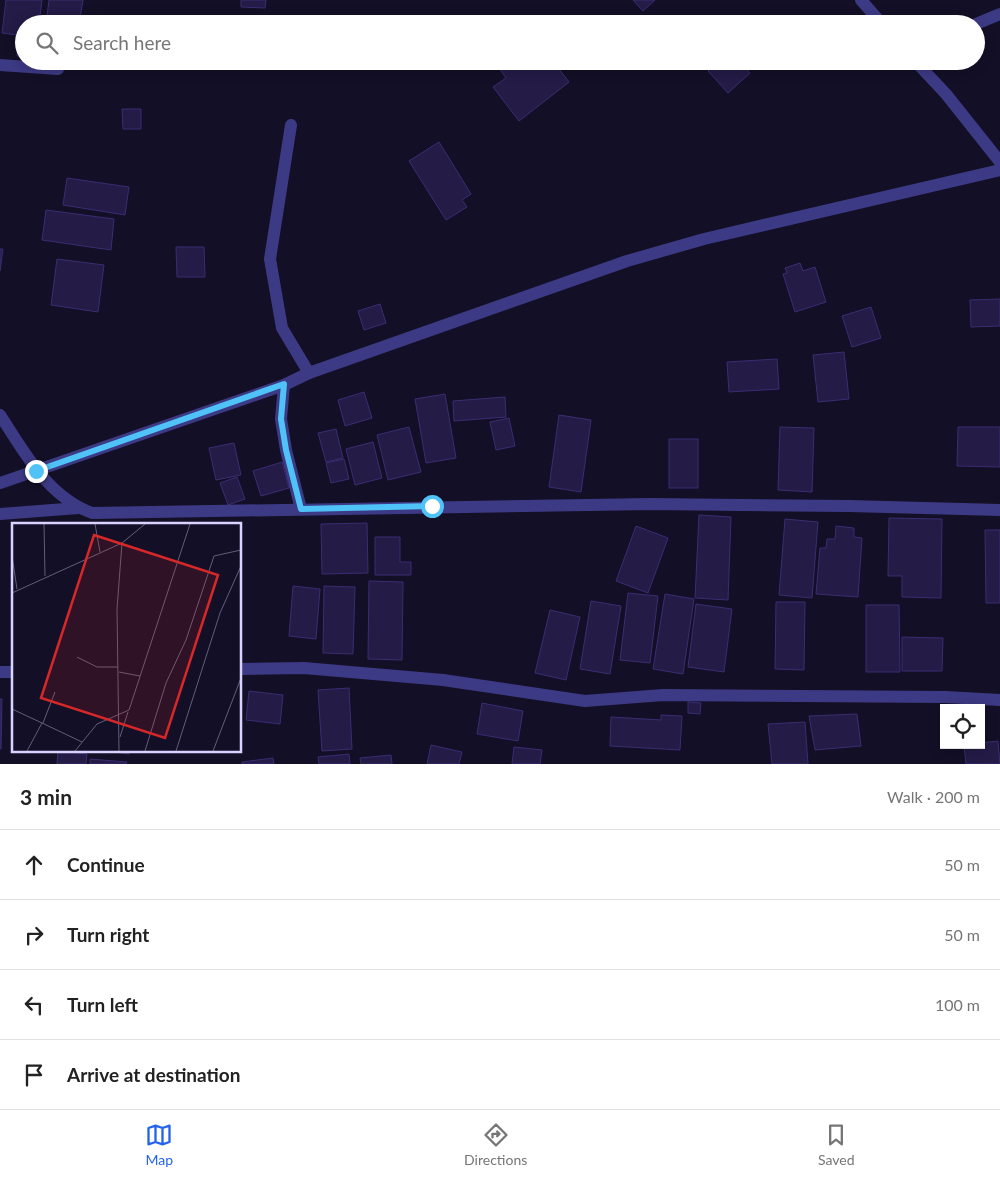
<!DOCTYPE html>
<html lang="en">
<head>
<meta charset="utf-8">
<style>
	:root { --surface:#fff; --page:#f6f6f6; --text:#222; --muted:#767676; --line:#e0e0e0; --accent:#2563eb }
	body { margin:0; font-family:Lato,sans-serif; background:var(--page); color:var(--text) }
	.controls { position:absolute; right:15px; bottom:15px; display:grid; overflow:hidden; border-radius:0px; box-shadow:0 2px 12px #0003 }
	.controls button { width:45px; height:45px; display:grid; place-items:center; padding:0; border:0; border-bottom:1px solid var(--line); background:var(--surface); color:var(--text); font:25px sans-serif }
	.stop { position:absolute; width:15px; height:15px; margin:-11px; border:4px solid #4fc3f7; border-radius:50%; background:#fff }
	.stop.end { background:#4fc3f7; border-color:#fff; box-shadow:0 1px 5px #0008 }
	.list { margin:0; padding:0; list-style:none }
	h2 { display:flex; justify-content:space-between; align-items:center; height:65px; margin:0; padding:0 20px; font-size:21px }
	h2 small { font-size:16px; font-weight:400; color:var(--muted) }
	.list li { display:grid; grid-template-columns:32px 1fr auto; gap:15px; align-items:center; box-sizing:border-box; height:70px; padding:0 20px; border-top:1px solid var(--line) }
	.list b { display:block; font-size:19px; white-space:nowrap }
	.list em { font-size:16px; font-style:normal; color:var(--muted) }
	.icon { flex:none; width:28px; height:28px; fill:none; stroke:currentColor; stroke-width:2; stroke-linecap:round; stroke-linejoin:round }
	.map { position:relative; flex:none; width:1000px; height:764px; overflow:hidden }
	.search { position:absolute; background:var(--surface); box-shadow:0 2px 12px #0003; left:15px; right:15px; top:15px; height:55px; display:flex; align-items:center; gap:12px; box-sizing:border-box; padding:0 18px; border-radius:28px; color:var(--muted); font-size:19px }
	.sheet { height:345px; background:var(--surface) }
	nav { display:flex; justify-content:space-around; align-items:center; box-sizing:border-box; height:70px; border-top:1px solid var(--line); background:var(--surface); font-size:14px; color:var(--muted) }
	nav a { display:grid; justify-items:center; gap:2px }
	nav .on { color:var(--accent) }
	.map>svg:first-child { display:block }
	.building { fill:#241b47; stroke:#3b2d73 }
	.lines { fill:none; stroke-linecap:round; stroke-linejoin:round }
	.minor { stroke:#3d3a85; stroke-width:12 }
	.route { stroke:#4fc3f7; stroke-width:6 }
	.inset-road { fill:none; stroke:#625e7d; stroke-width:1 }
	.view { fill:#d62828; fill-opacity:0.15; stroke:#d62828; stroke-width:2.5 }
	.inset-edge { fill:none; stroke:#d9d4ff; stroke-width:2.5 }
</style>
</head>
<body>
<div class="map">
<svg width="1000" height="764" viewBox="0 0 1000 764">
	<rect width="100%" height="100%" fill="#130f26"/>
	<g class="building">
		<path d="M6 0H42L39 24H24V36L2 33Z"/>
		<path d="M49 0H83L79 24H46Z"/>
		<path d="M241 0H266L265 8 241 7Z"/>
		<path d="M633 0H655L643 11Z"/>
		<path d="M19 40H24V57L17 56Z"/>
		<path d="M507 61H553L569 82 519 121 493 87 506 78 499 68Z"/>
		<path d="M720 61H740L750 73 728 93 708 71Z"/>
		<path d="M122 109H141V129H123Z"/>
		<path d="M439 142 471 194 462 200 467 207 446 220 409 161Z"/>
		<path d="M67 178 129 187 125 215 63 205Z"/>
		<path d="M46 210 114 219 111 250 42 240Z"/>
		<path d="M176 247H204L205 277H177Z"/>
		<path d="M0 249H3L0 271Z"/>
		<path d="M57 259 104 265 98 312 51 305Z"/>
		<path d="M800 263 803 271 815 267 826 302 795 312 783 274 787 273 785 268Z"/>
		<path d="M1000 299V326L971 327 970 300Z"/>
		<path d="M380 304 386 323 364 330 358 311Z"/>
		<path d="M871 307 881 338 852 347 842 316Z"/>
		<path d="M844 352 849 399 818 402 813 355Z"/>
		<path d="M777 359 779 389 729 392 727 362Z"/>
		<path d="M364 392 372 418 345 426 338 400Z"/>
		<path d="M445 394 456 458 426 463 415 399Z"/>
		<path d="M505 397 506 417 454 421 453 401Z"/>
		<path d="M559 415 591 420 581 492 549 487Z"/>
		<path d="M509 418 515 446 496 450 490 422Z"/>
		<path d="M409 427 421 472 388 480 377 435Z"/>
		<path d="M780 427 814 428 812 492 778 490Z"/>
		<path d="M958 427H1000V467L957 466Z"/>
		<path d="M336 429 343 458 326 462 318 433Z"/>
		<rect x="669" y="439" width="29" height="49"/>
		<path d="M373 442 382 478 355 485 346 449Z"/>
		<path d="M234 443 241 475 216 480 209 448Z"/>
		<path d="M344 459 349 479 331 483 326 463Z"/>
		<path d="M282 462 289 488 261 496 253 471Z"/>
		<path d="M237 477 245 499 228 505 220 483Z"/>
		<path d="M699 515 731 517 728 600 695 598Z"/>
		<path d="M889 518 942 519 941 598 902 597V576H888Z"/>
		<path d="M785 519 818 522 812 598 779 595Z"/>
		<path d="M367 523 368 573 322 574 321 524Z"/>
		<path d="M636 526 668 538 648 593 616 581Z"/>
		<path d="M836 526 854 528V537L862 538 858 597 816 594 820 548H826L827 539H835Z"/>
		<path d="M985 530H1000V603H986Z"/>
		<path d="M375 537H400V562H411V575H375Z"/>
		<path d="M369 581 403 582 402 660 368 659Z"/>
		<path d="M293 586 320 589 316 639 289 636Z"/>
		<path d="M324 586 355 587 353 654 323 653Z"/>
		<path d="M628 593 658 596 650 663 620 660Z"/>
		<path d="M665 594 694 599 683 674 653 669Z"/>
		<path d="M591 601 621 606 610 674 580 669Z"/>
		<path d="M776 602H805L804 670 775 669Z"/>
		<path d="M696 604 732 609 724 672 688 667Z"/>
		<path d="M866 605H899L900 672H866Z"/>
		<path d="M550 610 580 617 566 680 535 673Z"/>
		<path d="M902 637 943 638 942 671H902Z"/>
		<path d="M349 688 352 749 322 751 318 690Z"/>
		<path d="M249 691 283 695 280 724 246 720Z"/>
		<path d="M0 699H2L1 749H0Z"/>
		<path d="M688 702 701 703 700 714 688 713Z"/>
		<path d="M482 703 523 711 518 741 477 734Z"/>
		<path d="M857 714 861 746 815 750 809 716Z"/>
		<path d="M661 715 682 716 680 750 610 746 611 717 661 720Z"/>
		<path d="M805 722 808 764H772L768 724Z"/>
		<path d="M998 741 1000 764H966L964 745H981V743Z"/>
		<path d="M431 745 462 752 459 764H427Z"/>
		<path d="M514 747 542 750 540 764H512Z"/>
		<path d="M98 750H129V754Z"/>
		<path d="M58 751 87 754 86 764H57Z"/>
		<path d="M349 754 350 764H319L318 757Z"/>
		<path d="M391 755 392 764H361L360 758Z"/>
		<path d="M273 758 274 764H242V762Z"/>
		<path d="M90 759 127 762 126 764H90Z"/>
	</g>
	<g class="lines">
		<g class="minor">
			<path d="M861 0 882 24"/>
			<path d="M976 24 1000 14"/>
			<path d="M915 61 946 94 1000 162"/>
			<path d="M0 65 58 69"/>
			<path d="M291 125 270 259 282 328 309 373"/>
			<path d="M284 385 281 419 286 450 301 509"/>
			<path d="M0 415C25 453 47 496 92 513L650 504 849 506 1000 510"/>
			<path d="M0 483 284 385 309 373 627 261 704 239 1000 170"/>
			<path d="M0 514 78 508"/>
			<path d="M240 669 304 668 443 680 585 701 663 695 945 697 1000 700"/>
			<path d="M0 672H14"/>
		</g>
	</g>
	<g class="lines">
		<path class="route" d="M36 471 284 384 281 419 286 450 301 509 432 506"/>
	</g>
	<g transform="translate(12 523)">
		<rect width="229" height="229" fill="#130f26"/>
		<path class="inset-road" d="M32 1 33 53M83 1 88 29M0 33 5 66M0 70 110 20 133 1M65 134 85 144H106M107 149 128 153M0 186 30 200M31 200 43 169M108 214 116 189M15 228 30 200 70 219M63 228 85 201 117 187 178 1M107 228 105 86 110 20M133 228 154 160 174 117 202 33 229 27M164 228 208 90 229 43M201 228 229 155"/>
		<path class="view" d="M82 12 206 52 153 215 29 175Z"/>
		<rect width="229" height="229" class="inset-edge"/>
	</g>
</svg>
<div class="controls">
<button><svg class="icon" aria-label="locate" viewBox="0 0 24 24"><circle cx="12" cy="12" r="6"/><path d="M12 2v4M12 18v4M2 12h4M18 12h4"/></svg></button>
</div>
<div class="stop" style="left:432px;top:506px"></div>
<div class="stop end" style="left:36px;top:471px"></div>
<div class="search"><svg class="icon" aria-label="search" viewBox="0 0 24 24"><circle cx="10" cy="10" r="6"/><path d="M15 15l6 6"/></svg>Search here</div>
</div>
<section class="sheet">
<h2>3 min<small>Walk · 200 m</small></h2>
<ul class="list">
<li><svg class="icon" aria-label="ahead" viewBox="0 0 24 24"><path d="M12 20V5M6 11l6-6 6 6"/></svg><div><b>Continue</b></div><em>50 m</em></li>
<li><svg class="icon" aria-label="right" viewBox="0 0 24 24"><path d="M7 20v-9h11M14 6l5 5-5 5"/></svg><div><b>Turn right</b></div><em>50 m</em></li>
<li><svg class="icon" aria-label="left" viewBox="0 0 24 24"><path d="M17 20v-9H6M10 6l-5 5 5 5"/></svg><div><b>Turn left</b></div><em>100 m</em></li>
<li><svg class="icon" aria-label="arrive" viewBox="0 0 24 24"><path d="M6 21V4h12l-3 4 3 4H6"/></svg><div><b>Arrive at destination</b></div></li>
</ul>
</section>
<nav>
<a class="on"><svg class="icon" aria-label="map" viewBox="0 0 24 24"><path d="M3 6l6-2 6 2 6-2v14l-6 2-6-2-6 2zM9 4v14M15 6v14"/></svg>Map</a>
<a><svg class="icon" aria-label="directions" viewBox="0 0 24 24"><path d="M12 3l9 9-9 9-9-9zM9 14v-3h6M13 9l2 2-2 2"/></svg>Directions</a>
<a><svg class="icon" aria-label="saved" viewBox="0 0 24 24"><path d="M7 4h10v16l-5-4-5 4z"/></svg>Saved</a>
</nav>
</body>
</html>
